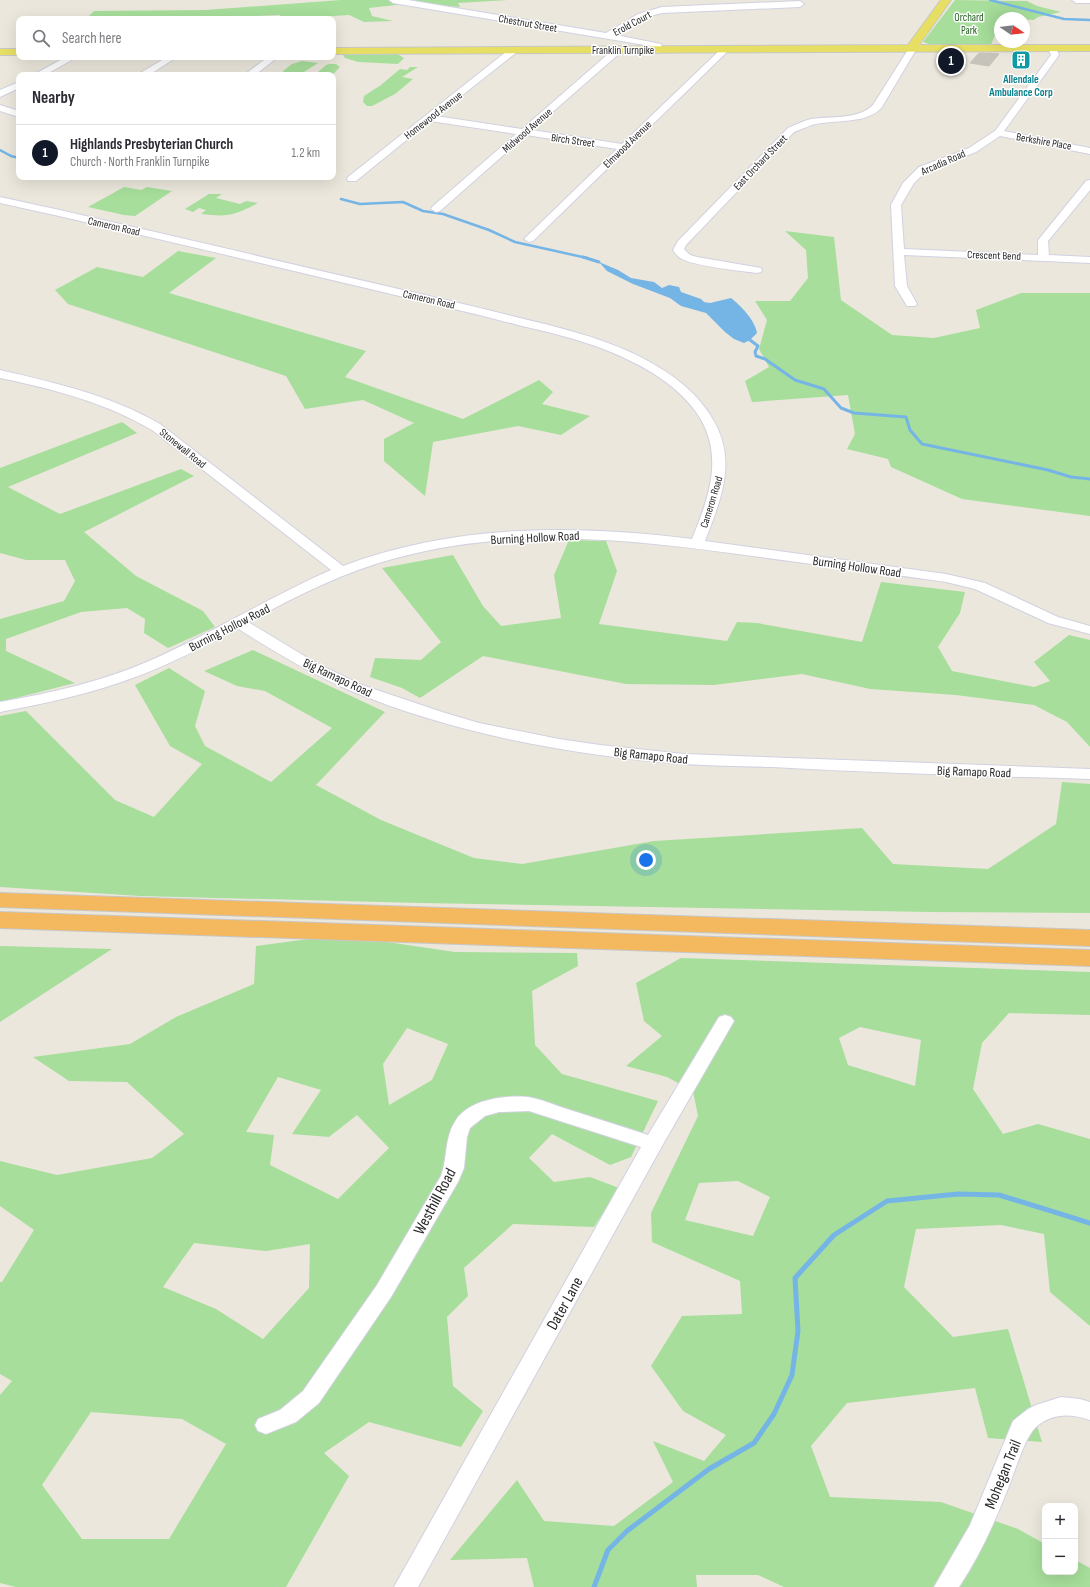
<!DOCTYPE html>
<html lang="en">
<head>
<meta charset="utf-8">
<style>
	:root { --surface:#fff; --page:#f2f2f3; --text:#2b2b33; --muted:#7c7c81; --line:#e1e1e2; --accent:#111827 }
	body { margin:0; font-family:"Sofia Sans Condensed",sans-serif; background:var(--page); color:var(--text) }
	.controls { position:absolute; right:12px; bottom:12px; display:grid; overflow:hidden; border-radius:8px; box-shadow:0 4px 16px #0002 }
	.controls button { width:36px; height:36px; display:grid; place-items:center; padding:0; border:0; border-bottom:1px solid var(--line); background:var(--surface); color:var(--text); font:20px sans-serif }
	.compass { position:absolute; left:994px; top:12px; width:36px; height:36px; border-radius:50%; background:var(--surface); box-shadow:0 4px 16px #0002; rotate:103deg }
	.you { position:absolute; left:646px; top:860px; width:14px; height:14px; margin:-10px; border:3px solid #fff; border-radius:50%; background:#1a73e8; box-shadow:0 0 0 6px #1a73e833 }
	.badge { display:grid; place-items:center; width:26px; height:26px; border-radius:50%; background:var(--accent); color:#fff; font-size:13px; font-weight:700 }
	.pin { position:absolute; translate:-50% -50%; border:2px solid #fff; box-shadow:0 1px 4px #0006 }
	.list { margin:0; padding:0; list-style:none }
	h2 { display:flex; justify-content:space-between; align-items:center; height:52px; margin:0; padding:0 16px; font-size:17px }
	h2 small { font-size:13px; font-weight:400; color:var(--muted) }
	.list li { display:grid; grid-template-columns:26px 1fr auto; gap:12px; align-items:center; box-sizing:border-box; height:56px; padding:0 16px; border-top:1px solid var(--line) }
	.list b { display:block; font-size:15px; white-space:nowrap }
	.list p { margin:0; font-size:13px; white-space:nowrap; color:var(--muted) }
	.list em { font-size:13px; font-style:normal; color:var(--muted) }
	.icon { flex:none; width:22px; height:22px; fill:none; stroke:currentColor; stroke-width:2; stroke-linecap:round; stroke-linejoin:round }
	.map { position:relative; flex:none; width:1090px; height:1587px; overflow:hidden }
	.search { position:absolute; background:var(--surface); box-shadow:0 4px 16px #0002; left:16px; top:16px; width:320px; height:44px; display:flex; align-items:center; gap:10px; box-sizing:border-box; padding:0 14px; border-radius:8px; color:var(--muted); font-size:15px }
	.panel { position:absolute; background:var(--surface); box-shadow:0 4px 16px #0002; left:16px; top:72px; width:320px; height:108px; border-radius:8px }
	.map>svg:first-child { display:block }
	.green { fill:#a7de9b; fill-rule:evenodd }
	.water { fill:#75b5e6 }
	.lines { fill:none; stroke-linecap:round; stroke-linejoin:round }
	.stream-far2 { stroke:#75b5e6; stroke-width:2.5 }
	.stream-far1 { stroke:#75b5e6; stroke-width:3 }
	.stream { stroke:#75b5e6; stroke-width:5 }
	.building { fill:#c6c3bb; stroke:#c6c3b6 }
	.minor-casing { stroke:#d1d1e1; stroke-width:2 }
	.major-casing { stroke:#c7c7c7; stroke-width:2 }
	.highway-casing { stroke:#c7c7c7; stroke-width:2 }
	.minor { fill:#fff; fill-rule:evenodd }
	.major { fill:#e7df64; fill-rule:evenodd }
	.highway { fill:#f4b85e; fill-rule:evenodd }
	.labels { text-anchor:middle; stroke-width:3; stroke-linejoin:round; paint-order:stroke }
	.far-park-label { font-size:11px; fill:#21611e; stroke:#fff }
	.far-street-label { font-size:11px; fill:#292929; stroke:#fff }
	.far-culture-label { font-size:11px; font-weight:bold; fill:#0d838f; stroke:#fff }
	.street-label { font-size:13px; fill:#292929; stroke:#fff }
	.near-street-label { font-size:16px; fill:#292929; stroke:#fff }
</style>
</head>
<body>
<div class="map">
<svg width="1090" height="1587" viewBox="0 0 1090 1587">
	<rect width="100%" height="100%" fill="#ebe7dc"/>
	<g class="green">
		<path d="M341 0H508L458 3 460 7 414 3 369 8 372 16 393 21 364 22 349 15 317 17 316 19H282L280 15 233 17 232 19 135 17 86 19 94 11 206 10Z"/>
		<path d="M955 0 1027 1 1037 6 1061 12 1038 17 1034 20 1000 18C1000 27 994 36 991 45H932L923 42Z"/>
		<path d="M397 54 404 58 398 64 358 62 345 58 343 55Z"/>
		<path d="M302 61 318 63 301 74 284 73 283 71 292 64Z"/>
		<path d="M329 64H336L340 67 332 75H319L317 73 326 65Z"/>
		<path d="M410 67H418L402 77 413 79 395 94 372 106H367L363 102 364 96 381 85 400 69 407 70Z"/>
		<path d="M124 187 141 190 147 187 172 191 135 216 124 215 88 207Z"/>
		<path d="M209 194H222L216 198 240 204 246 201 258 203C234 216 227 217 201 214L206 210 199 208 193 212 185 209Z"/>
		<path d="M785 231 834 237 841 300 892 335 934 338 980 328 976 310 1021 293H1090V516L962 499 891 467 888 459 847 449 855 434 848 395 752 402 745 381 769 367 759 349 767 320 755 301H790L808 278 806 250Z"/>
		<path d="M178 251 216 258 169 293 366 351 345 377 463 419 539 380 553 392 542 404 590 416 561 435 518 426 433 442 425 496 384 461V439L414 423 363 400 305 409 286 376 68 304 55 290 97 267 143 277Z"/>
		<path d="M122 422 137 433 8 487 60 514 181 469 194 476 84 532 136 576 203 611 215 627 168 648 144 633 145 619 127 608 81 612 6 639V651L75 683 0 702V619L64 601 75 581 65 560H26L0 553V468Z"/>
		<path d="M569 540 606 541 617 571 599 624 727 641 737 622 757 623 862 642 881 582 965 592 960 613 938 647 952 671 1034 687 1050 681 1034 662 1069 635 1090 640V747L1067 722 1034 705 956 695 870 689 802 674 714 685 626 684 483 656 420 698 402 688 370 677 375 658 421 660 441 642 382 568 453 555 483 606 501 626 561 618 554 575Z"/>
		<path d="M253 650 385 712 316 785 381 820 474 858 522 864 654 841 862 828 893 864 988 869 1056 824 1062 782 1090 784V913L929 912 420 903 140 896 0 887V716L26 711 115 800 154 817 202 764 170 746 135 685 169 668 205 691 195 726 205 746 271 782 332 728 265 691 237 686 204 671Z"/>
		<path d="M309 939 387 942 455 952 577 953 578 966 532 991 535 1045 562 1074 658 1101 631 1157 610 1165 552 1134 529 1158 554 1182 590 1177 619 1188 594 1227 513 1224 464 1268 468 1296 447 1317 453 1386 483 1411 461 1447 369 1422 324 1453 349 1476 286 1587H16L0 1583V1395L12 1381 0 1374V1282H2L34 1230 0 1206V1161L57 1175 152 1158 184 1134 127 1082 69 1081 33 1057 130 1044 176 1017 254 984 256 946ZM407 1028 448 1044 432 1080 389 1105 383 1064ZM278 1077 321 1090 292 1134 329 1137 357 1115 389 1148 338 1199 270 1165 274 1135 246 1132ZM194 1243 266 1251 310 1244 309 1288 263 1339 216 1309 163 1287ZM91 1412 182 1419 226 1444 169 1539H82L42 1485Z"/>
		<path d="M0 946 112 949 0 1022Z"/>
		<path d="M681 958 1090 972V1015L1009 1013 982 1043 973 1089 1003 1134 1038 1124 1090 1139V1326L1050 1292 1044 1234 1001 1225 916 1229 904 1287 953 1337 1008 1329 1042 1442 988 1438 975 1388 847 1403 811 1446 830 1497 941 1502 1018 1529 1045 1544V1572H1075V1560L1090 1568V1587H784L758 1575H696L697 1587H534L527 1558 450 1560 517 1480 544 1521 614 1526 673 1482 653 1441 704 1461 726 1435 683 1411 651 1366 682 1316 742 1314 740 1281 652 1242 651 1213 698 1116 693 1091 667 1077 626 1066 662 1036 644 1021 636 983ZM860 1027 921 1040 915 1086 848 1065 839 1038ZM738 1181 770 1197 753 1236 685 1220 699 1183Z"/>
	</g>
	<path class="water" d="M599 262 618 270 631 278 654 282 662 288 669 285 679 287 681 292 701 299 704 302 710 303 731 298C741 306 755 320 757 333L750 340 744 343 734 339 725 332 706 313 681 306 670 298 633 284 607 271Z"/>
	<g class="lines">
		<g class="stream-far2">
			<path d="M990 0 1064 19 1090 20"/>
			<path d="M0 150 11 156 19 158"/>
			<path d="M341 199 360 204 403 202 423 211 443 214 489 230 515 242 587 258"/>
		</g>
		<g class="stream-far1">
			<path d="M583 257 599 262"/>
			<path d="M750 340 758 346 755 352 756 356 765 359 795 380 824 389 841 408 854 413 906 417 910 430 922 444 1048 470 1071 477 1090 479"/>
		</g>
		<path class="stream" d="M594 1587 608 1550 627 1531 709 1469 754 1443 774 1414 792 1375 798 1331 795 1278 834 1235 887 1201 958 1194 999 1195 1090 1223"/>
	</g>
	<path class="building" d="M979 53H989L999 54 989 66 970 63Z"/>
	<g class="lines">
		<defs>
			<g id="minor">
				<path d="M389 0H408L606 33 638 14 662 7 800 1 804 4 800 7 662 13 644 18 616 35 661 44 663 50 659 53 656 52 654 47 651 46 393 3Z"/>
				<path d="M1072 0H1090V3H1076Z"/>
				<path d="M913 45 917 48 882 107C868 125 832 119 812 125 806 127 800 130 794 132L686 245 684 249 690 255 697 257 761 268 762 270 761 272 757 273C741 271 694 266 682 259 678 257 675 253 673 250L678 241 788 128C795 125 803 121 811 119 830 116 859 120 873 105L909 48Z"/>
				<path d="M1052 45 1055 46 1059 55 1004 131 1090 148V154L1000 136 976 152 927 171 914 183 901 205 904 249 1038 255V241L1039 239 1086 181 1090 180V190L1048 241 1049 255 1090 257V263L904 255 907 286 917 304 915 306H907L895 286 891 205 903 183 919 167 969 148 995 131 1051 55 1048 48Z"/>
				<path d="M514 47 518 50 517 52 436 116 522 129 615 48 618 47 622 50 621 52 532 130 622 144 722 48 725 47 729 50 533 241 529 242 524 239 617 149 526 135 440 211 436 212 431 209 432 207 516 134 430 121 356 181H348L347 179 348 177 511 48Z"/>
				<path d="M66 57H77L45 75H33Z"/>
				<path d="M167 57H177L149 75H137Z"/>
				<path d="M268 57H278L255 75H244Z"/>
				<path d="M19 82V88L0 97V90Z"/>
				<path d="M0 105 19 111V117L0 111Z"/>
				<path d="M0 197C130 225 260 257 390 287 433 297 477 307 520 318 557 327 595 336 630 352 662 367 694 387 712 418 738 460 721 499 705 541L946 574 985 583 1058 617 1090 626V634L1048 623 975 589 946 582C884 573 822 566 760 557 638 540 517 525 396 558 343 572 295 597 248 622L316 663 362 685 442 712 479 723 559 739 600 745 684 754 1090 769V779C984 776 878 773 772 767 743 766 713 766 684 764 571 755 454 734 349 690 310 673 273 651 237 628 205 646 173 663 138 676 94 693 47 703 0 712V702C51 693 101 682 149 661 211 634 269 597 331 570L152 430C104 402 53 389 0 378V370C56 383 110 395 160 424L343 566C454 524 576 524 692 539 708 500 724 458 700 418 680 385 641 364 606 350 578 339 548 332 518 325 473 313 428 303 383 292 255 262 128 231 0 203Z"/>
				<path d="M725 1015 731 1017 734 1021 662 1146 418 1587H394L641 1147 529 1111 499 1112 485 1116 470 1128 467 1137 464 1168 458 1182 391 1297 319 1403 296 1422 266 1434 258 1431 255 1425 258 1419 280 1410 303 1391 377 1285 441 1176C448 1157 444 1138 456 1120 470 1099 505 1095 528 1097 541 1099 554 1105 567 1109 594 1118 621 1126 648 1135L719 1017Z"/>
				<path d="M1061 1397 1080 1399 1090 1402V1420C1070 1413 1052 1413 1036 1427 1024 1438 1014 1475 1007 1491 994 1524 979 1557 959 1587H934L970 1525 1013 1421 1028 1409 1036 1405Z"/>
			</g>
			<g id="major">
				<path d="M941 0H951L919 45H1090V51L333 54V48L908 45Z"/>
				<rect x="0" y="49" width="19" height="6"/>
			</g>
			<g id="highway">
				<path d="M0 893 1090 930V946L0 907Z"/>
				<path d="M0 912 1090 950V966L0 928Z"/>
			</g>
		</defs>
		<use href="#minor" class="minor-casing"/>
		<use href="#major" class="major-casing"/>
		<use href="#highway" class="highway-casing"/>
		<use href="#minor" class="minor"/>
		<use href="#major" class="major"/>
		<use href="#highway" class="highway"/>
	</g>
	<defs>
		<symbol id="building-square" viewBox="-11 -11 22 22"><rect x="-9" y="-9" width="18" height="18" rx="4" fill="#0f9aa8" stroke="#fff"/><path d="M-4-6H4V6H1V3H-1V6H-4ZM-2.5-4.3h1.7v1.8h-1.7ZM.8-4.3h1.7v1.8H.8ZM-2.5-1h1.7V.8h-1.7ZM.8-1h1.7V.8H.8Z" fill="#fff"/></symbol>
	</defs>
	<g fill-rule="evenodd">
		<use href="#building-square" x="1010" y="49" width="22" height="22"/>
	</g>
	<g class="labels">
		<g class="far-park-label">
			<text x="969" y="21">Orchard<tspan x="969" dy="13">Park</tspan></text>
		</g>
		<g class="far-street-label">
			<text transform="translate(528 23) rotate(10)" y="4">Chestnut Street</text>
			<text transform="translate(632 23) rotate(-28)" y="4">Erold Court</text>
			<text x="623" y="54">Franklin Turnpike</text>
			<text transform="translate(433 115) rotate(-38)" y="4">Homewood Avenue</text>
			<text transform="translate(527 130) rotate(-41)" y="4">Midwood Avenue</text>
			<text transform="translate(573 140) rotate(8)" y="4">Birch Street</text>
			<text transform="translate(1044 141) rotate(10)" y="4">Berkshire Place</text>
			<text transform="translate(627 144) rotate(-44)" y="4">Elmwood Avenue</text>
			<text transform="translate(760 162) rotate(-46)" y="4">East Orchard Street</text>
			<text transform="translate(943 162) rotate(-24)" y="4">Arcadia Road</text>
			<text transform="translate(114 226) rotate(13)" y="4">Cameron Road</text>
			<text transform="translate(994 255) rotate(2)" y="4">Crescent Bend</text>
			<text transform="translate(429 299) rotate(13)" y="4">Cameron Road</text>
			<text transform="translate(183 448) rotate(39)" y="4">Stonewall Road</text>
			<text transform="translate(711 502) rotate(-73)" y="4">Cameron Road</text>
		</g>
		<g class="far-culture-label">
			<text x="1021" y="83">Allendale<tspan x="1021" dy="13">Ambulance Corp</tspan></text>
		</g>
		<g class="street-label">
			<text transform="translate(535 537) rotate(-3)" y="5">Burning Hollow Road</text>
			<text transform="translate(857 566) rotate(8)" y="5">Burning Hollow Road</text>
			<text transform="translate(229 627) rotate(-27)" y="5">Burning Hollow Road</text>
			<text transform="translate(338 677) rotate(25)" y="5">Big Ramapo Road</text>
			<text transform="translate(651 755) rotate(6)" y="5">Big Ramapo Road</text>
			<text transform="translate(974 771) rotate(2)" y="5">Big Ramapo Road</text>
		</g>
		<g class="near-street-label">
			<text transform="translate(434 1201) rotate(-62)" y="6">Westhill Road</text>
			<text transform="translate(564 1303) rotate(-61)" y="6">Dater Lane</text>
			<text transform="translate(1002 1474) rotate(-68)" y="6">Mohegan Trail</text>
		</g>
	</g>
</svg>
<div class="controls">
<button>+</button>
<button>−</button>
</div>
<svg class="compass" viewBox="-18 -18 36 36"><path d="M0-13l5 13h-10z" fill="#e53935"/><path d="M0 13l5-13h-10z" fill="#7c7c81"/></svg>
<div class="you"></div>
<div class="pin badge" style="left:951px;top:61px">1</div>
<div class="search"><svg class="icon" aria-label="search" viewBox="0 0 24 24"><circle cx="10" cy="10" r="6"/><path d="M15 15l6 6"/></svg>Search here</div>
<section class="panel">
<h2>Nearby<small></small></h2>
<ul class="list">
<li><span class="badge">1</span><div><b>Highlands Presbyterian Church</b><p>Church · North Franklin Turnpike</p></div><em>1.2 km</em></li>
</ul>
</section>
</div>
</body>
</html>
